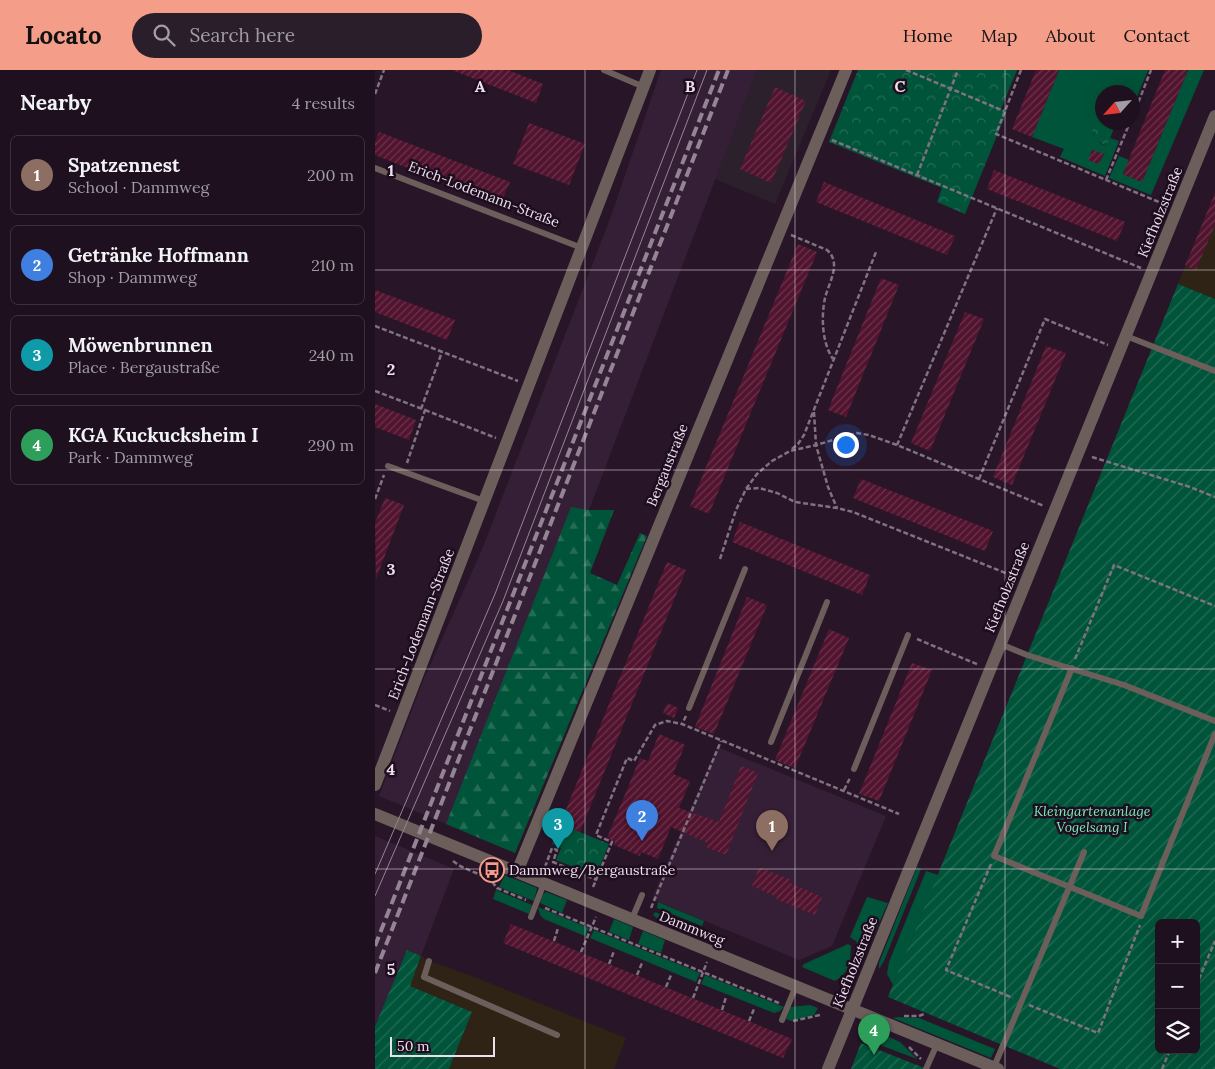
<!DOCTYPE html>
<html lang="en">
<head>
<meta charset="utf-8">
<style>
	:root { --surface:#1e101e; --page:#2b1e2b; --text:#f1f3f6; --muted:#a19da4; --line:#3c303c; --accent:#f49e89 }
	body { margin:0; font-family:Lora,serif; background:var(--page); color:var(--text) }
	.controls { position:absolute; right:15px; bottom:15px; display:grid; overflow:hidden; border-radius:8px; box-shadow:0 5px 20px #0002 }
	.controls button { width:45px; height:45px; display:grid; place-items:center; padding:0; border:0; border-bottom:1px solid var(--line); background:var(--surface); color:var(--text); font:25px sans-serif }
	.compass { position:absolute; left:720px; top:15px; width:45px; height:45px; border-radius:50%; background:var(--surface); box-shadow:0 5px 20px #0002; rotate:243deg }
	.scale { position:absolute; left:15px; bottom:12px; width:105px; box-sizing:border-box; padding-left:5px; border:2px solid #ece0ec; border-top:0; font-size:14px; line-height:18px; white-space:nowrap; color:#ece0ec; -webkit-text-stroke:4px #1e0d1e; paint-order:stroke }
	.you { position:absolute; left:470px; top:374px; width:18px; height:18px; margin:-12px; border:4px solid #fff; border-radius:50%; background:#1a73e8; box-shadow:0 0 0 8px #1a73e833 }
	.badge { display:grid; place-items:center; width:32px; height:32px; border-radius:50%; background:var(--accent); color:#fff; font-size:16px; font-weight:700 }
	.pin { position:absolute; translate:-50% -41px; filter:drop-shadow(0 1px 2px #0008) }
	.pin::after { content:''; position:absolute; top:26px; width:18px; height:15px; background:inherit; clip-path:polygon(0 0,100% 0,50% 100%) }
	.list { margin:0; padding:0; list-style:none }
	h2 { display:flex; justify-content:space-between; align-items:center; height:65px; margin:0; padding:0 20px; font-size:21px }
	h2 small { font-size:16px; font-weight:400; color:var(--muted) }
	.list li { display:grid; grid-template-columns:32px 1fr auto; gap:15px; align-items:center; box-sizing:border-box; height:80px; margin:0 10px 10px; padding:0 10px; border:1px solid var(--line); border-radius:8px }
	.list b { display:block; font-size:19px; white-space:nowrap }
	.list p { margin:0; font-size:16px; white-space:nowrap; color:var(--muted) }
	.list em { font-size:16px; font-style:normal; color:var(--muted) }
	.icon { flex:none; width:28px; height:28px; fill:none; stroke:currentColor; stroke-width:2; stroke-linecap:round; stroke-linejoin:round }
	.map { position:relative; flex:none; width:840px; height:999px; overflow:hidden }
	header { display:flex; align-items:center; gap:30px; box-sizing:border-box; height:70px; padding:0 25px; background:var(--accent); color:#111 }
	header strong { font-size:24px }
	nav { display:flex; gap:28px; margin-inline-start:auto; font-size:18px }
	.search { width:350px; height:45px; background:var(--page); display:flex; align-items:center; gap:12px; box-sizing:border-box; padding:0 18px; border-radius:28px; color:var(--muted); font-size:19px }
	main { display:flex }
	aside { flex:1; background:var(--surface) }
	.map>svg:first-child { display:block }
	.commercial { fill:#2c202d }
	.industrial { fill:#2e2314 }
	.built { fill:#351f36 }
	.grass { fill:#005439 }
	.forest { fill:url(#forest-firs) }
	.park { fill:url(#park-crowns) }
	.garden { fill:url(#garden-furrows); fill-rule:evenodd }
	.building { fill:url(#building-hatch) }
	.lines { fill:none; stroke-linecap:round; stroke-linejoin:round }
	.path { stroke:#817281; stroke-width:2.5; stroke-dasharray:5 2.5; stroke-linecap:butt }
	.service { stroke:#6c5e5b; stroke-width:6 }
	.minor { stroke:#6c5e5b; stroke-width:12 }
	.tertiary { stroke:#6c5e5b; stroke-width:12 }
	.tram { stroke:#948594; stroke-width:1 }
	.rail { stroke:#948594; stroke-width:4; stroke-dasharray:10 5; stroke-linecap:butt }
	.grid { fill:none; stroke:#ece0ec; stroke-width:1; stroke-opacity:0.55 }
	.labels { text-anchor:middle; stroke-width:5; stroke-linejoin:round; paint-order:stroke }
	.street-label { font-size:14px; fill:#ece0ec; stroke:#1e0d1e }
	.park-label { font-size:14px; font-style:italic; fill:#7aeaba; stroke:#1e0d1e }
	.poi-label { font-size:14px; fill:#ece0ec; stroke:#1e0d1e; text-anchor:start }
	.grid-label { font-size:16px; text-anchor:middle; font-weight:bold; fill:#ece0ec; stroke:#1e0d1e; stroke-width:5; stroke-linejoin:round; paint-order:stroke }
</style>
</head>
<body>
<header>
<strong>Locato</strong>
<div class="search"><svg class="icon" aria-label="search" viewBox="0 0 24 24"><circle cx="10" cy="10" r="6"/><path d="M15 15l6 6"/></svg>Search here</div>
<nav><a>Home</a><a>Map</a><a>About</a><a>Contact</a></nav>
</header>
<main>
<aside>
<h2>Nearby<small>4 results</small></h2>
<ul class="list">
<li><span class="badge" style="background:#8d6e63">1</span><div><b>Spatzennest</b><p>School · Dammweg</p></div><em>200 m</em></li>
<li><span class="badge" style="background:#3f7fe0">2</span><div><b>Getränke Hoffmann</b><p>Shop · Dammweg</p></div><em>210 m</em></li>
<li><span class="badge" style="background:#0f9aa8">3</span><div><b>Möwenbrunnen</b><p>Place · Bergaustraße</p></div><em>240 m</em></li>
<li><span class="badge" style="background:#2e9e5b">4</span><div><b>KGA Kuckucksheim I</b><p>Park · Dammweg</p></div><em>290 m</em></li>
</ul>
</aside>
<div class="map">
<svg width="840" height="999" viewBox="0 0 840 999">
	<defs>
		<pattern id="forest-firs" width="22" height="20" patternUnits="userSpaceOnUse" patternTransform="scale(1.25)"><rect width="22" height="20" fill="#005439"/><path d="M5 1l3.5 6h-7zM16 11l3.5 6h-7z" fill="#256c56"/></pattern>
		<pattern id="park-crowns" width="20" height="18" patternUnits="userSpaceOnUse" patternTransform="scale(1.25)"><rect width="20" height="18" fill="#005439"/><path d="M2 6a3 3 0 1 1 6 0M12 15a3 3 0 1 1 6 0" fill="none" stroke="#256c56"/></pattern>
		<pattern id="garden-furrows" width="10" height="10" patternUnits="userSpaceOnUse" patternTransform="scale(1.25)"><rect width="10" height="10" fill="#005439"/><path d="M-1 1l2-2M0 10L10 0M9 11l2-2" fill="none" stroke="#256c56"/></pattern>
		<pattern id="building-hatch" width="6" height="6" patternUnits="userSpaceOnUse" patternTransform="scale(1.25)"><rect width="6" height="6" fill="#51132e"/><path d="M-1 1l2-2M0 6l6-6M5 7l2-2" fill="none" stroke="#6a354c"/></pattern>
	</defs>
	<rect width="100%" height="100%" fill="#281628"/>
	<path class="commercial" d="M382 0H456L400 134 340 109Z"/>
	<g class="industrial">
		<path d="M840 122V229L803 214Z"/>
		<path d="M46 886 54 891 97 906 251 968 239 999H74L97 942 35 916Z"/>
	</g>
	<g class="built">
		<path d="M286 0H382L91 762 4 726 48 611 106 482 235 149Z"/>
		<path d="M342 677 511 746 457 876 424 890 277 829Z"/>
		<path d="M0 766 79 799 46 886 32 880 0 956Z"/>
	</g>
	<g class="grass">
		<path d="M684 0H773L758 37V22H728L727 43 723 45 718 64 726 74 732 76 735 68 744 71 730 106 685 87 689 79 657 67Z"/>
		<path d="M813 0H829L776 125 734 108 744 86 754 90 748 104 767 112Z"/>
		<path d="M542 797 546 799 509 891 504 899V893Z"/>
		<path d="M551 801 563 805 518 915 512 904 514 892Z"/>
		<path d="M130 805 162 818 159 831 124 817Z"/>
		<path d="M121 820 157 835 154 844 118 829Z"/>
		<path d="M171 822 192 830 187 843 165 833 168 824Z"/>
		<path d="M492 827 513 833 488 889 483 895 480 894 482 872 475 867Z"/>
		<path d="M283 832 329 851 327 856 282 838Z"/>
		<path d="M163 837 214 858 210 866 169 849 165 845Z"/>
		<path d="M280 842 326 860 323 865 283 849 278 845Z"/>
		<path d="M239 849 258 857 254 870 234 862Z"/>
		<path d="M219 860 325 903 321 912 215 868Z"/>
		<path d="M268 861 290 870 286 883 263 874Z"/>
		<path d="M473 874 476 876C475 892 475 902 460 911L427 897 429 894Z"/>
		<path d="M330 905 409 937 405 941 399 943 326 914Z"/>
		<path d="M435 935 443 938 439 945 416 951 411 949 415 937Z"/>
		<path d="M523 947 544 948 620 979 616 988 518 948Z"/>
		<path d="M499 960 525 972 542 989 505 975 500 971 497 963Z"/>
	</g>
	<path class="forest" d="M196 437 214 440H239L215 503 242 515 265 463 272 466 140 783 71 754Z"/>
	<g class="park">
		<path d="M483 0H642L626 39 632 41 590 144 562 132 567 118 454 72Z"/>
		<path d="M727 43 728 52 741 53 732 76C716 70 711 52 727 43Z"/>
		<path d="M185 754 234 774 221 806 181 790 186 778 177 774Z"/>
	</g>
	<g class="garden">
		<path d="M803 214 840 229V999H685L513 927ZM784 853H821V980H784Z"/>
		<path d="M32 880 46 886 35 916 97 942 74 999H0V956Z"/>
		<path d="M486 973 552 999H476Z"/>
	</g>
	<g class="building">
		<path d="M77 0H133L168 14 161 33Z"/>
		<path d="M661 0H684L657 67 637 59Z"/>
		<path d="M790 0H813L767 112 748 104Z"/>
		<path d="M400 17 431 31 396 113 365 99Z"/>
		<path d="M154 53 210 74 194 115 138 94Z"/>
		<path d="M4 62 135 112 125 135 0 85V72Z"/>
		<path d="M717 80 729 84 724 94 713 90Z"/>
		<path d="M619 100 750 152 742 171 612 119Z"/>
		<path d="M449 112 580 166 572 185 441 132Z"/>
		<path d="M840 123V155L821 200 810 196Z"/>
		<path d="M423 174 442 182 334 444 315 436Z"/>
		<path d="M506 208 524 215 471 347 453 340Z"/>
		<path d="M0 220 80 250 72 270 0 242Z"/>
		<path d="M590 242 609 249 555 381 536 373Z"/>
		<path d="M671 276 691 283 637 415 618 407Z"/>
		<path d="M0 334 41 350 34 370 0 357Z"/>
		<path d="M486 409 618 461 610 481 478 428Z"/>
		<path d="M10 428 29 435 1 509 0 453Z"/>
		<path d="M365 452 495 505 487 525 357 472Z"/>
		<path d="M292 492 311 500 205 762 185 754Z"/>
		<path d="M372 527 392 535 339 664 320 657Z"/>
		<path d="M454 559 474 568 420 698 400 690Z"/>
		<path d="M537 593 557 600 504 731 484 724Z"/>
		<path d="M292 633 303 638 299 648 288 643Z"/>
		<path d="M284 664 310 675 298 704 315 711 304 738 344 752 366 696 383 703 351 785 331 777 333 773 296 757 283 789 266 782 265 786 239 775 240 772 232 768 265 688 273 691Z"/>
		<path d="M384 797 416 810 415 813 447 827 440 845 401 829 402 827 377 816Z"/>
		<path d="M136 854 417 969 408 988 128 873Z"/>
	</g>
	<g class="lines">
		<g class="path">
			<path d="M531 0 629 41"/>
			<path d="M646 0 621 64 791 135"/>
			<path d="M0 24 9 0"/>
			<path d="M758 46 776 0"/>
			<path d="M457 70 766 198"/>
			<path d="M542 105 583 0"/>
			<path d="M731 110 755 52"/>
			<path d="M416 165 452 180C467 193 454 212 450 228 446 247 447 273 458 289"/>
			<path d="M0 256 143 311"/>
			<path d="M0 321 50 340 32 393"/>
			<path d="M46 339 67 282"/>
			<path d="M50 340 121 368"/>
			<path d="M439 342 441 375 453 417 462 438"/>
			<path d="M522 375 622 138"/>
			<path d="M417 379 423 374 429 365 501 182"/>
			<path d="M717 387 815 417 840 427"/>
			<path d="M604 409 670 249 733 275"/>
			<path d="M371 419 384 418 402 423 420 432 462 438 478 442 638 506"/>
			<path d="M0 429 9 405"/>
			<path d="M345 489 361 440 371 419 382 404 397 391 415 381 441 375 482 363 494 365 522 375 669 436"/>
			<path d="M542 569 604 595"/>
			<path d="M700 589 739 495 840 536"/>
			<path d="M0 635 15 641"/>
			<path d="M311 646 307 654 524 744"/>
			<path d="M469 720 475 708"/>
			<path d="M78 791 85 796 115 809 122 818 151 830"/>
			<path d="M616 794 571 900 638 928"/>
			<path d="M170 797 177 778 182 780 178 792 222 810"/>
			<path d="M191 806 194 798"/>
			<path d="M218 817 237 772 221 765 252 688 259 691 280 655 292 651 307 654"/>
			<path d="M170 838 404 933"/>
			<path d="M276 838 346 671"/>
			<path d="M179 871 183 858"/>
			<path d="M206 882 221 847"/>
			<path d="M234 894 239 881"/>
			<path d="M262 905 267 893"/>
			<path d="M821 916 840 871"/>
			<path d="M291 917 296 905"/>
			<path d="M318 928 332 892"/>
			<path d="M654 935 723 963 765 855"/>
			<path d="M347 940 351 927"/>
			<path d="M529 946H544L549 944"/>
			<path d="M374 951 379 939"/>
			<path d="M418 951 445 945"/>
			<path d="M534 977 546 989"/>
			<path d="M787 999 795 980"/>
		</g>
		<g class="service">
			<path d="M229 0 269 17"/>
			<path d="M0 98 207 178"/>
			<path d="M751 266 840 301"/>
			<path d="M13 396 109 431"/>
			<path d="M625 574 652 585 749 615 840 651"/>
			<path d="M697 598 619 786 766 846 840 664"/>
			<path d="M314 638 370 499"/>
			<path d="M396 672 452 532"/>
			<path d="M479 699 533 565"/>
			<path d="M156 847 169 813"/>
			<path d="M257 849 267 825"/>
			<path d="M54 891 49 907 182 965"/>
			<path d="M407 950 421 916"/>
			<path d="M619 997 709 782"/>
			<path d="M551 999 562 974"/>
		</g>
		<g class="minor">
			<path d="M0 715 275 0"/>
			<path d="M142 802 471 0"/>
		</g>
		<g class="tertiary">
			<path d="M0 744 623 999"/>
			<path d="M453 999 840 46"/>
		</g>
		<g class="tram">
			<path d="M0 804 120 524 322 0"/>
			<path d="M0 826 128 531 332 0"/>
		</g>
		<g class="rail">
			<path d="M0 876 344 0"/>
			<path d="M0 903 353 0"/>
		</g>
	</g>
	<path class="grid" d="M210 0V999M420 0V999M630 0V999M0 200H840M0 400H840M0 599H840M0 799H840"/>
	<defs>
		<symbol id="bus-ring" viewBox="-11 -11 22 22"><circle r="9.5" fill="#1e0d1e" stroke="#f49e89" stroke-width="1.5"/><path d="M-5-6H5V4H4V6H2V4H-2V6H-4V4H-5ZM-3.5-4V0h7V-4ZM-3.5 1.2v1.5H-2V1.2ZM2 1.2v1.5H3.5V1.2Z" fill="#f49e89"/></symbol>
	</defs>
	<g fill-rule="evenodd">
		<use href="#bus-ring" x="103" y="786" width="28" height="28"/>
	</g>
	<g class="labels">
		<g class="street-label">
			<text transform="translate(109 124) rotate(21)" y="5">Erich-Lodemann-Straße</text>
			<text transform="translate(785 142) rotate(-68)" y="5">Kiefholzstraße</text>
			<text transform="translate(292 395) rotate(-68)" y="5">Bergaustraße</text>
			<text transform="translate(632 517) rotate(-68)" y="5">Kiefholzstraße</text>
			<text transform="translate(46 554) rotate(-69)" y="5">Erich-Lodemann-Straße</text>
			<text transform="translate(317 858) rotate(22)" y="5">Dammweg</text>
			<text transform="translate(480 892) rotate(-68)" y="5">Kiefholzstraße</text>
		</g>
		<g class="park-label">
			<text x="717" y="746">Kleingartenanlage<tspan x="717" dy="16">Vogelsang I</tspan></text>
		</g>
		<g class="poi-label">
			<text x="134" y="805">Dammweg/Bergaustraße</text>
		</g>
	</g>
	<g class="grid-label">
		<text x="105" y="22">A</text>
		<text x="315" y="22">B</text>
		<text x="525" y="22">C</text>
		<text x="16" y="106">1</text>
		<text x="16" y="305">2</text>
		<text x="16" y="505">3</text>
		<text x="16" y="705">4</text>
		<text x="16" y="905">5</text>
	</g>
</svg>
<div class="controls">
<button>+</button>
<button>−</button>
<button><svg class="icon" aria-label="layers" viewBox="0 0 24 24"><path d="M12 4l9 5-9 5-9-5zM3 14l9 5 9-5"/></svg></button>
</div>
<svg class="compass" viewBox="-18 -18 36 36"><path d="M0-13l5 13h-10z" fill="#e53935"/><path d="M0 13l5-13h-10z" fill="#a19da4"/></svg>
<div class="scale">50 m</div>
<div class="you"></div>
<div class="pin badge" style="left:397px;top:781px;background:#8d6e63">1</div>
<div class="pin badge" style="left:267px;top:771px;background:#3f7fe0">2</div>
<div class="pin badge" style="left:183px;top:779px;background:#0f9aa8">3</div>
<div class="pin badge" style="left:499px;top:985px;background:#2e9e5b">4</div>
</div>
</main>
</body>
</html>
